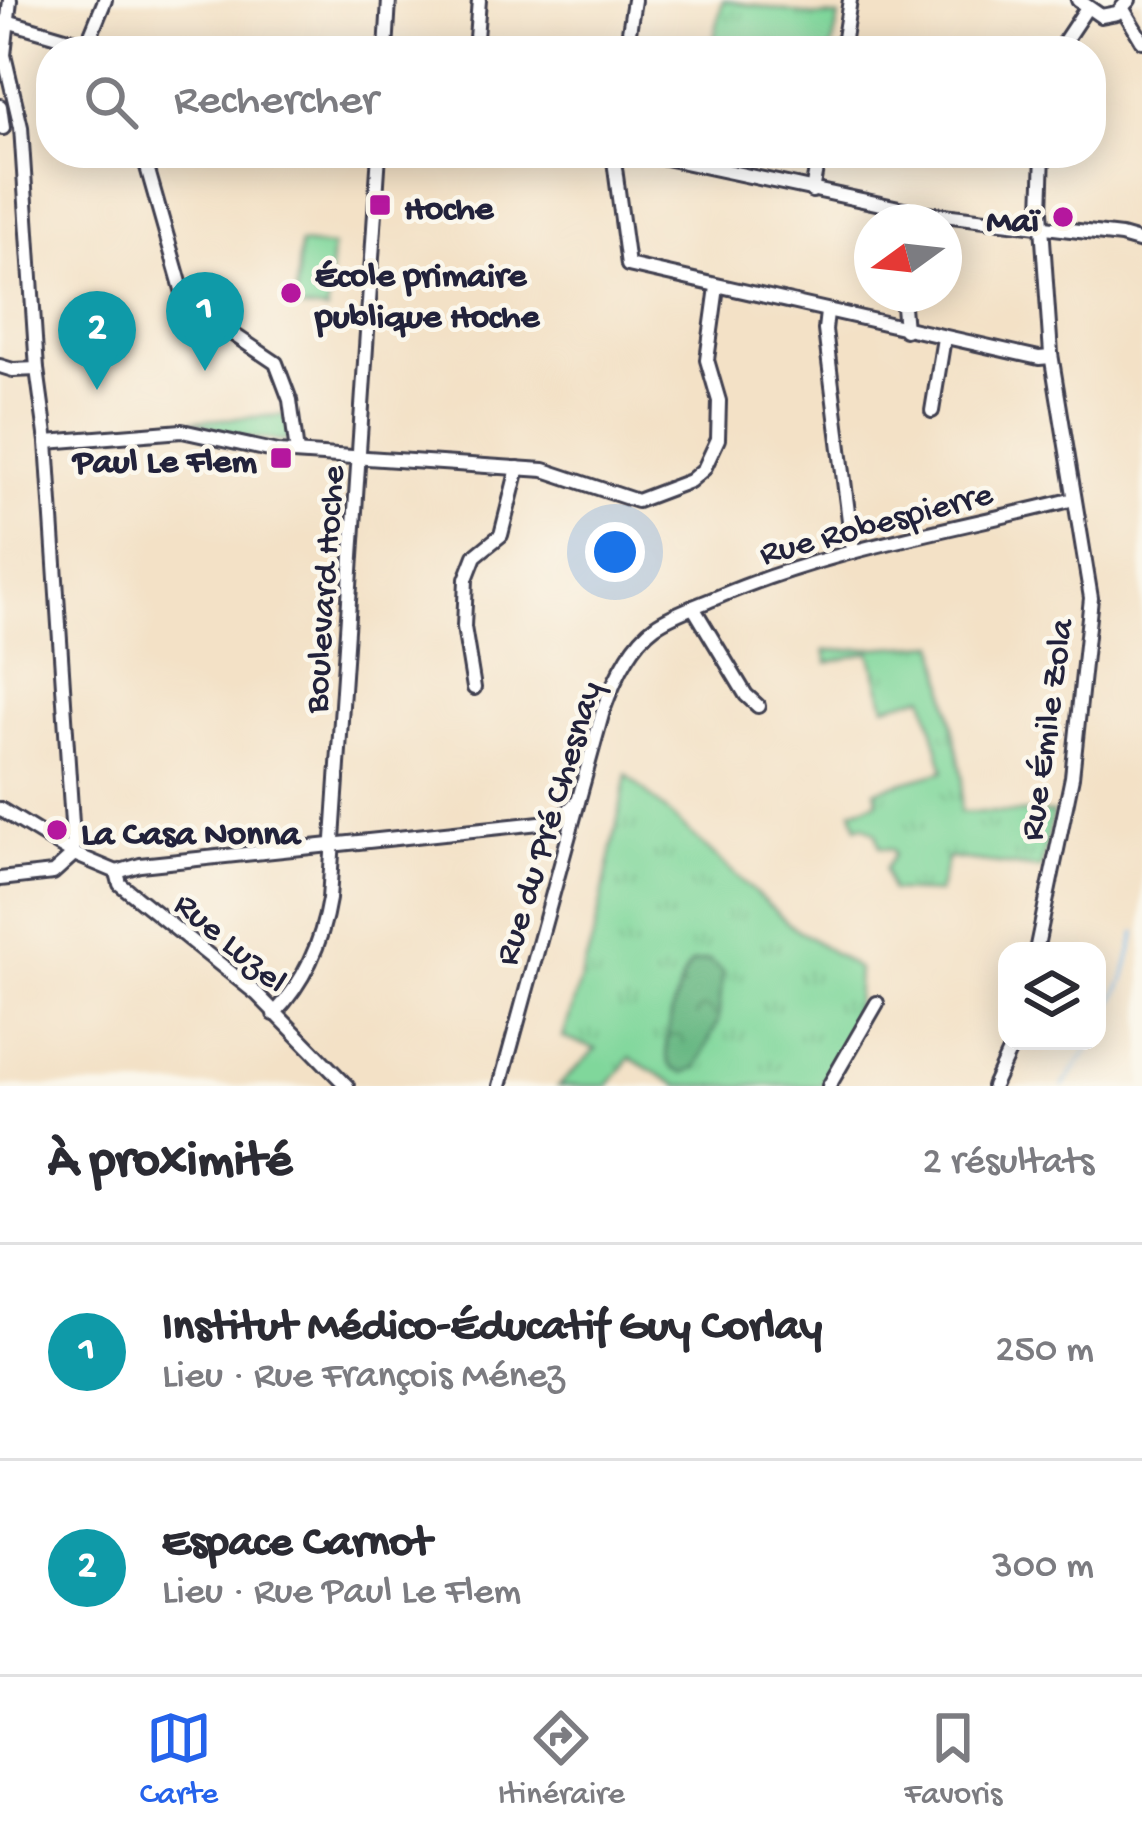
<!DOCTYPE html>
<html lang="fr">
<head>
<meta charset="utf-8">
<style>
	:root { --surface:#fff; --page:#f2f2f3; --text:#2b2b33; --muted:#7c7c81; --line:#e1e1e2; --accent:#2563eb }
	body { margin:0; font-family:"Gochi Hand",sans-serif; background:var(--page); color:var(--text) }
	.controls { position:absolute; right:36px; bottom:36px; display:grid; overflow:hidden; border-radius:24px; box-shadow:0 6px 30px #0003 }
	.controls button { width:108px; height:108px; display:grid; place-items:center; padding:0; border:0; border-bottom:3px solid var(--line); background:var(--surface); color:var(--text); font:60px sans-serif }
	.compass { position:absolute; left:854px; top:204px; width:108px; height:108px; border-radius:50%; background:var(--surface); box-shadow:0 6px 30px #0003; rotate:255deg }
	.you { position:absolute; left:615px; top:552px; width:42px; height:42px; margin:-30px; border:9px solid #fff; border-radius:50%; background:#1a73e8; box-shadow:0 0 0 18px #1a73e833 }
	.badge { display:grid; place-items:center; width:78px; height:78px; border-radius:50%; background:var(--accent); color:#fff; font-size:39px; font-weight:700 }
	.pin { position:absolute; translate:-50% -99px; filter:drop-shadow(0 3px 6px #0008) }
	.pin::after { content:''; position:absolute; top:63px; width:42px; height:36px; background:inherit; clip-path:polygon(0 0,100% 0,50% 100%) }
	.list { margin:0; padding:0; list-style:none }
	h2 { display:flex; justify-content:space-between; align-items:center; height:156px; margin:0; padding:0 48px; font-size:51px }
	h2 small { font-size:39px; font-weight:400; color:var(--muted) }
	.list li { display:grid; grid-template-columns:78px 1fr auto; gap:36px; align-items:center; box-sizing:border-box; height:216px; padding:0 48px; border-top:3px solid var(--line) }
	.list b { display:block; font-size:45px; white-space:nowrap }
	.list p { margin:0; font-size:39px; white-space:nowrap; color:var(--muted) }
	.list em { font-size:39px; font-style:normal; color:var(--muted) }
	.icon { flex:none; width:66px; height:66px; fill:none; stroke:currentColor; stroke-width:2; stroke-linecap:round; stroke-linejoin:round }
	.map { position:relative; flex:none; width:1142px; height:1086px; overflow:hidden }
	.search { position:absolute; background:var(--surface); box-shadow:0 6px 30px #0003; left:36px; right:36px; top:36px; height:132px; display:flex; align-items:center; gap:30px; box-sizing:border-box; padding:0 42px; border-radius:48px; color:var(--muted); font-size:45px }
	.sheet { height:588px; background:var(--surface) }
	nav { display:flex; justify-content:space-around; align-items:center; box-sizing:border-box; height:168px; border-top:3px solid var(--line); background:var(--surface); font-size:33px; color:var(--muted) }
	nav a { display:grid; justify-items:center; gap:6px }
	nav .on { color:var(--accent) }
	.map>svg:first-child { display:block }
	.grass { fill:url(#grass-tufts); stroke:#517c6b; stroke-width:3 }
	.forest { fill:url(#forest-crowns); stroke:#456d5f; stroke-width:3 }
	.garden { fill:#80d79b; stroke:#517c6b; stroke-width:3 }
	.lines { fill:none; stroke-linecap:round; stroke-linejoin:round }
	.stream { stroke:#7bbef1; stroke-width:3 }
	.minor-casing { stroke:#413f50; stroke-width:18 }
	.minor { stroke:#fff; stroke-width:12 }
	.poi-dot { fill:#b5179e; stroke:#fbf7ec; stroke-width:4.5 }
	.labels { text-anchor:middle; stroke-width:9; stroke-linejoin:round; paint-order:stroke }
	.poi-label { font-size:36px; font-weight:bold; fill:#22223b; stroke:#fbf7ec; text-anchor:start }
	.street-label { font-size:36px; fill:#22223b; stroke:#fbf7ec }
</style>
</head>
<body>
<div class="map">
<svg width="1142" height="1086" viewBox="0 0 1142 1086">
	<defs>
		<pattern id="grass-tufts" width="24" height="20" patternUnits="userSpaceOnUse" patternTransform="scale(3)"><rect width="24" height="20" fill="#80d79b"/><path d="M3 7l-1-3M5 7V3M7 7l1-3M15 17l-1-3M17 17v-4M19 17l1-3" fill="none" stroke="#6eb886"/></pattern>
		<pattern id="forest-crowns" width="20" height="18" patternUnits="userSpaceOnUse" patternTransform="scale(3)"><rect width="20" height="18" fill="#68b883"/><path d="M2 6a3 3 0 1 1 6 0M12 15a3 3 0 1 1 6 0" fill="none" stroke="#55956c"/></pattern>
	</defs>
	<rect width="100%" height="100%" fill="#fbf7ec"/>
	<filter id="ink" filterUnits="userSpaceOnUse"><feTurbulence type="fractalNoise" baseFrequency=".00833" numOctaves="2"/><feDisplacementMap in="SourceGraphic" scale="24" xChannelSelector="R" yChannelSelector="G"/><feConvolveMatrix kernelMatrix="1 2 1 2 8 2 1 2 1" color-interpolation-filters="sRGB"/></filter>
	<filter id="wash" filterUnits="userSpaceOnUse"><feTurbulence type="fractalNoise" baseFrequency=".004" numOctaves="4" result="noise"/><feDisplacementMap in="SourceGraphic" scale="48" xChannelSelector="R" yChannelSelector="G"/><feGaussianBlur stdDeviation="2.7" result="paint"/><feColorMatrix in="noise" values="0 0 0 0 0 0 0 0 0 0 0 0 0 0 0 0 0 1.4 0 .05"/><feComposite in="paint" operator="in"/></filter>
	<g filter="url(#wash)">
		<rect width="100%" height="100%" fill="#f3e1c6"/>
		<g class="grass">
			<path d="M723 0 815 16 839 17 831 51H711Z"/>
			<path d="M284 415 291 436 285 441 243 437 191 421Z"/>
			<path d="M937 644 963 779 960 812 1053 813 1041 869 948 858 938 893 891 891 885 869 894 855 893 850 880 847 876 833 863 825 857 827 852 810 878 802 875 790 944 771 924 696 885 706 870 652 828 663 825 651Z"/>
			<path d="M627 775 789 924 858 969 855 1028 821 1086H679L630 1058 608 1086H558L596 1049 563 1038 595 931Z"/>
		</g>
		<path class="forest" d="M709 960 723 972 718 1021 697 1067 684 1073C676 1070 671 1070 668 1061 662 1040 678 979 692 963Z"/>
		<path class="garden" d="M300 244 332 247 327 311 295 308Z"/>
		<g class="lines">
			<g class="stream">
				<path d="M1097 1035 1124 979 1136 932"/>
				<path d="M1063 1086 1094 1041"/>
			</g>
		</g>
	</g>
	<g filter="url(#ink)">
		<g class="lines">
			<defs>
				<g id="minor">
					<path d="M10 0 4 55 21 127 37 369 47 442 74 854"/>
					<path d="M1078 0 1101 16 1117 13 1129 0"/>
					<path d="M1123 9 1142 41"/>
					<path d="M10 22 110 51"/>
					<path d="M87 44 105 0"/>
					<path d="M386 51 389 0"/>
					<path d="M475 51 479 0"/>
					<path d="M626 51 634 0"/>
					<path d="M842 51 850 0"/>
					<path d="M1058 51 1086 9"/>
					<path d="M0 106 3 128"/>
					<path d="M143 153 183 293 191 306 276 363 290 400 297 453"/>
					<path d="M613 153 628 265 1039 358 1051 357"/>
					<path d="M642 153 918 212 1121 236 1142 242"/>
					<path d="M812 191 819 153"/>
					<path d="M902 294 905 330"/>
					<path d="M827 312 825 330 853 552"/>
					<path d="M0 366 13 370 37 369"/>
					<path d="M932 411 944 338"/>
					<path d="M47 442 182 431 278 452 544 470 637 501 690 481 704 469 718 439 719 401 707 360 717 287"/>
					<path d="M693 607 746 695 758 706"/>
					<path d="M474 688 464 627 466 579 475 556 501 535 518 468"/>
					<path d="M0 809 74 854 117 872 120 884 257 994 347 1086"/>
					<path d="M117 872 140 865 549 822 564 815 578 801"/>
					<path d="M0 879 53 873 74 854"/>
					<path d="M1036 951 1072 777 1091 598 1051 354 1041 211 1043 153"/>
					<path d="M274 1014C305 981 322 942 329 899L379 153"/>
					<path d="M500 1086 603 711C613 683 630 644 655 626 672 614 694 607 713 599 828 549 954 530 1074 499"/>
					<path d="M829 1086 877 1003"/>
					<path d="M993 1086 1014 1041"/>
				</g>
			</defs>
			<use href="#minor" class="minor-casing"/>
			<use href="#minor" class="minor"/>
		</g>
	</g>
	<g class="poi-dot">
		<rect x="368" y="193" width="24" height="24" rx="6"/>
		<circle cx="1063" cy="217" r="12"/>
		<circle cx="291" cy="293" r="12"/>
		<rect x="269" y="446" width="24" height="24" rx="6"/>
		<circle cx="57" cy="830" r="12"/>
	</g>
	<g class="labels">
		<g class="poi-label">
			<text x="404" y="218">Hoche</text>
			<text x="1039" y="230" text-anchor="end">Maï</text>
			<text x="315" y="285">École primaire<tspan x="315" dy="41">publique Hoche</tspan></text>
			<text x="257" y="471" text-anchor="end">Paul Le Flem</text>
			<text x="81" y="843">La Casa Nonna</text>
		</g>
		<g class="street-label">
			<text transform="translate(875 520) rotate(-15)" y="13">Rue Robespierre</text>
			<text transform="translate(321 589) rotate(-86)" y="13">Boulevard Hoche</text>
			<text transform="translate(1043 729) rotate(-82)" y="13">Rue Émile Zola</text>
			<text transform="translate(545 822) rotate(-73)" y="13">Rue du Pré Chesnay</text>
			<text transform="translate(233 940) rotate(40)" y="13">Rue Luzel</text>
		</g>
	</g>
</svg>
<div class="controls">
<button><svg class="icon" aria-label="layers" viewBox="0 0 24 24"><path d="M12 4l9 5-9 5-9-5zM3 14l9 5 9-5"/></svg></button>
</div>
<svg class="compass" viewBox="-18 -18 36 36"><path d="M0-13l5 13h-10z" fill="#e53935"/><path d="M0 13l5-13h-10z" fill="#7c7c81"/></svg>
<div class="you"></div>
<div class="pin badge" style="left:205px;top:371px;background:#0f9aa8">1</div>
<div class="pin badge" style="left:97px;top:390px;background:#0f9aa8">2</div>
<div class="search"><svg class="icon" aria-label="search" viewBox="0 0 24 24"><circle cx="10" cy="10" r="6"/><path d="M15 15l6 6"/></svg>Rechercher</div>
</div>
<section class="sheet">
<h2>À proximité<small>2 résultats</small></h2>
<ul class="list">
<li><span class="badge" style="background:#0f9aa8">1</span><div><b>Institut Médico-Éducatif Guy Corlay</b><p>Lieu · Rue François Ménez</p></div><em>250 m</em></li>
<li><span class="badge" style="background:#0f9aa8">2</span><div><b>Espace Carnot</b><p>Lieu · Rue Paul Le Flem</p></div><em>300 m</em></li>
</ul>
</section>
<nav>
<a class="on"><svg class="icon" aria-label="map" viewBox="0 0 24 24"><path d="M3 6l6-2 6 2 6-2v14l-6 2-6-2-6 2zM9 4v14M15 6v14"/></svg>Carte</a>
<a><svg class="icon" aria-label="directions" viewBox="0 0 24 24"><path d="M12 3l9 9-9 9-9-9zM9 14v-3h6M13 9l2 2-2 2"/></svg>Itinéraire</a>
<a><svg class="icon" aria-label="saved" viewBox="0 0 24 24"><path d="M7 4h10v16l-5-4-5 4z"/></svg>Favoris</a>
</nav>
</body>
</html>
